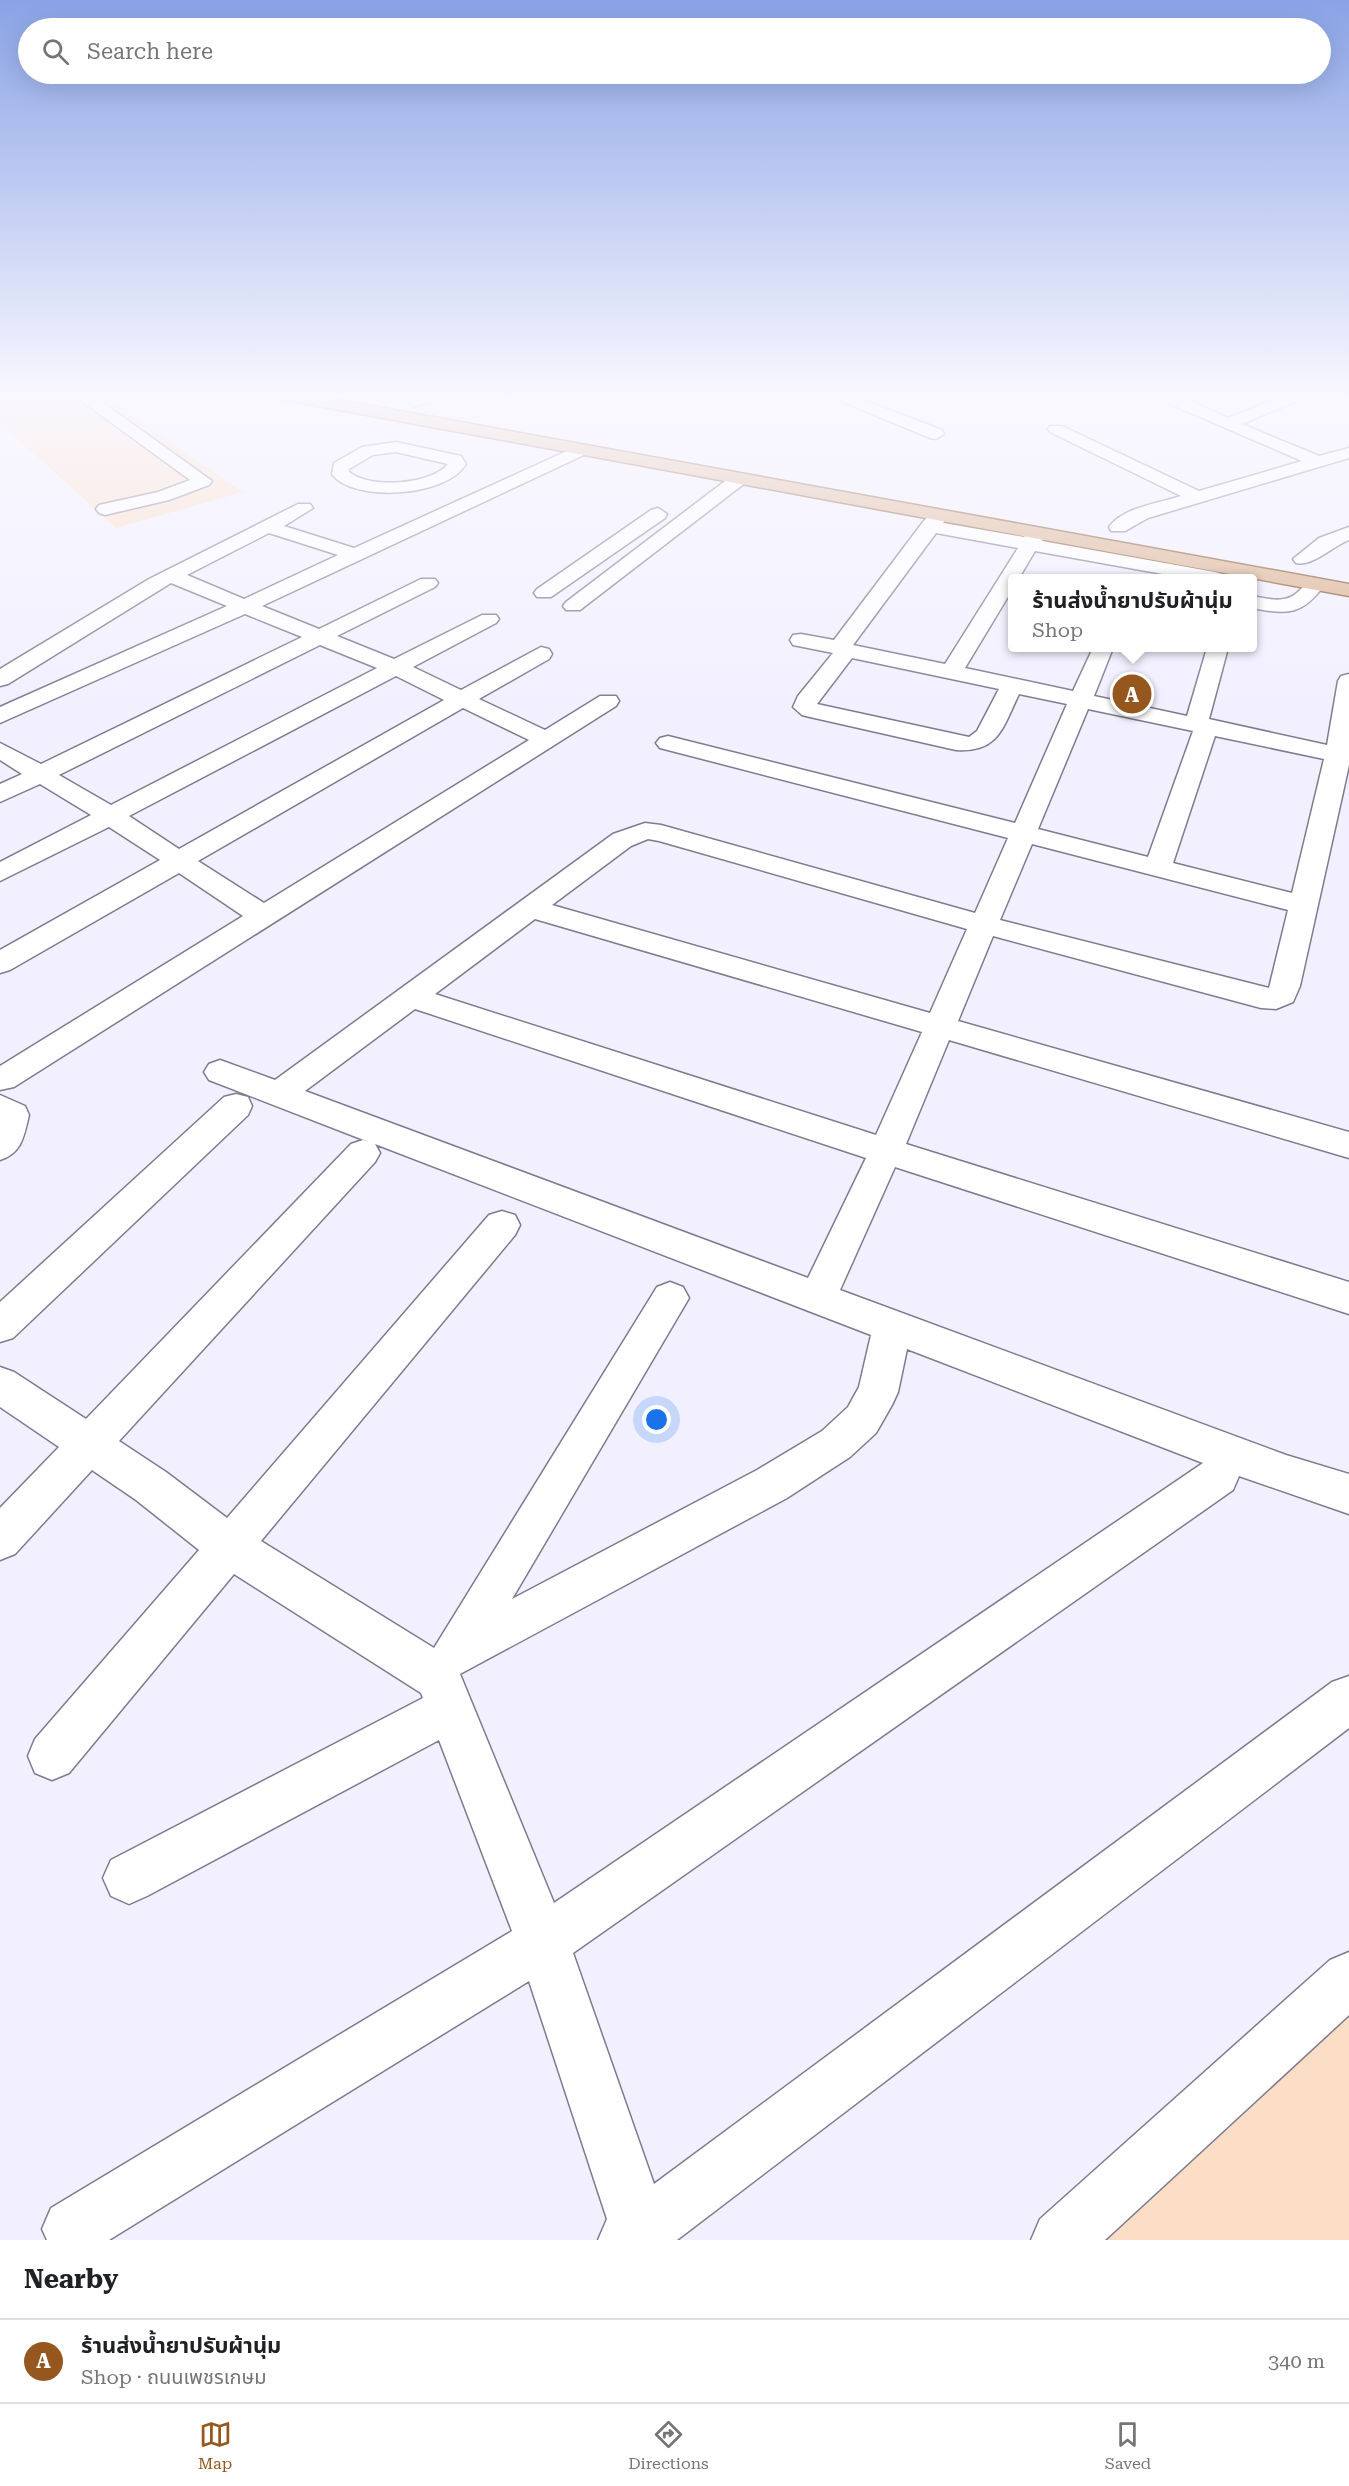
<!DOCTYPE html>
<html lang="en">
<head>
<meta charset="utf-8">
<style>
	:root { --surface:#fff; --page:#f6f6f6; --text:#202124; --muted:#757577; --line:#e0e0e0; --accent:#95571d }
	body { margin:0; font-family:"Roboto Serif","Noto Sans Thai",serif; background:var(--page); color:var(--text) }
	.you { position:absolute; left:657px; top:1420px; width:21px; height:21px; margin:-15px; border:4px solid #fff; border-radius:50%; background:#1a73e8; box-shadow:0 0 0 9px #1a73e833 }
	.badge { display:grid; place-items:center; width:39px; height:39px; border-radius:50%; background:var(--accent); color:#fff; font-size:20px; font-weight:700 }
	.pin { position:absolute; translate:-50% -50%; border:3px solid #fff; box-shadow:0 2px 6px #0006 }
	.popup { position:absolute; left:1008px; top:574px; width:249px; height:78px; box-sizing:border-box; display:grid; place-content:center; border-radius:6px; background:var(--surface); filter:drop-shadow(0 2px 4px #0005); font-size:20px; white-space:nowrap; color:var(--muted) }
	.popup b { font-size:22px; color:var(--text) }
	.popup::after { content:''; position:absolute; left:50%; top:100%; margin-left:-12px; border:12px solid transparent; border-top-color:var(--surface) }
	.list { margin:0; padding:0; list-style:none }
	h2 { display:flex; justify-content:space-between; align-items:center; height:78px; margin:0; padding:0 24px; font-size:26px }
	h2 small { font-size:20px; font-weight:400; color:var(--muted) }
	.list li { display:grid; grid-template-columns:39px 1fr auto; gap:18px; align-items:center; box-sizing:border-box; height:84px; padding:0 24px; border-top:2px solid var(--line) }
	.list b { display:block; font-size:22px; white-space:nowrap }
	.list p { margin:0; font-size:20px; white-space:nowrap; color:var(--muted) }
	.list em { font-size:20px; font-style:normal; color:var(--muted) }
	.icon { flex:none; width:33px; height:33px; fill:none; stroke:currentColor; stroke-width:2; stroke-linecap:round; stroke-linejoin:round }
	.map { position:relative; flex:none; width:1349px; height:2240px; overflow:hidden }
	.search { position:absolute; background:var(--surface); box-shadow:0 6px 24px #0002; left:18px; right:18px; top:18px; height:66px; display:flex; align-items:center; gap:15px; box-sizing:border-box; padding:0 21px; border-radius:33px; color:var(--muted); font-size:22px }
	.sheet { height:162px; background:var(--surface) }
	nav { display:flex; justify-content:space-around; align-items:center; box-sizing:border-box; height:84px; border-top:2px solid var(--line); background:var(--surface); font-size:16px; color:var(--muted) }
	nav a { display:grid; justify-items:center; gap:3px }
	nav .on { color:var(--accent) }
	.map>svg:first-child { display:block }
	.green { fill:#fcddc6 }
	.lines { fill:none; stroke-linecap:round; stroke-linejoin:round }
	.minor-casing { stroke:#7e7b90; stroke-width:3 }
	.major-casing { stroke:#875a36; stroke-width:3 }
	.minor { fill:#fff; fill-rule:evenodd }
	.major { fill:#dcb28e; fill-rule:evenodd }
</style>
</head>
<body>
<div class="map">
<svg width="1349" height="2240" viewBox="0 0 1349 2240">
	<rect width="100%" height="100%" fill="#f2f0ff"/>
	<g class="green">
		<path d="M0 394H102L243 492 116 528 0 423Z"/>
		<path d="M1349 2002V2240H1094Z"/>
	</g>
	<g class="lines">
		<defs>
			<g id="minor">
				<path d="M72 394H91L212 481 209 485 169 500 105 515 99 513 96 509 99 505 158 492 190 480Z"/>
				<path d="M422 394H448L446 397 415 406 407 401Z"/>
				<path d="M824 394H847L942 430 944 434 936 439 930 438Z"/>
				<path d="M1164 394H1183L1181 397 1228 418 1290 394H1313L1242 424 1319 456 1349 448V458L1148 518 1125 531H1111L1109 527C1123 507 1160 503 1181 496L1050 432 1048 429 1050 426H1062L1199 491 1302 461 1168 403Z"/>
				<path d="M396 442 461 456 466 464C447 497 353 503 332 474L334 463 362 447ZM396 452 448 464C431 485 370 489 349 472V469L373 455Z"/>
				<path d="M580 445 586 446 588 450 586 454 262 606 319 629 421 579H435L438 583 435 587 337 636 394 659 482 615H496L499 619 496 623 413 667 461 690 541 647 549 649 552 654 549 659 479 699 545 730 600 696H616L619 701 616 706 14 1087 0 1090V1066L243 916 179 873 10 970 0 973V950L160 860 109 827 0 881V862L91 815 40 784 0 802V784L22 774 0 760V743L41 764 302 637 245 614 0 723V707L227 606 171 583 8 684 0 686V669L149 579 298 504H310L313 508 284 526 354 548ZM269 533 338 555 244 599 187 575ZM320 645 377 668 111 805 59 775ZM396 676 444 700 179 849 129 816ZM463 708 529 740 264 903 198 861Z"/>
				<path d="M739 474 745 475 748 479 745 483 580 610H566L563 606 566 602 733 475Z"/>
				<path d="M658 508 667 514 665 518 551 597H537L534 593 537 589 651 510Z"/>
				<path d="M939 510 948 516 943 523 1024 537 1029 530 1036 528 1045 534 1042 541 1215 572 1222 574 1225 578H1185L1035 551 1019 578H1012V590L965 668 1073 691 1093 648H1113L1094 696 1187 716 1207 648H1228L1209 719 1327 745 1338 681 1341 676 1349 674V765L1300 986 1293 1002 1276 1009 1261 1008 993 936 958 1021 1349 1132V1158L949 1040 906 1144 1349 1282V1314L895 1167 840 1290 1286 1455 1349 1474V1514L1239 1476 1233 1490 573 1953 654 2184 1332 1682 1349 1676V1728L677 2240H598L607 2219 529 1981 109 2240H47L42 2229 51 2208 512 1931 439 1740 147 1896 129 1904 111 1896 103 1878 111 1860 423 1698 421 1693 234 1574 69 1773 52 1780 35 1773 28 1756 35 1739 199 1550 136 1500 92 1470 15 1554 0 1560V1508L59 1447 0 1407V1367L14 1372 86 1419 351 1144 363 1140 369 1142 209 1080 204 1072 209 1064 220 1060 275 1080 613 834 645 823 661 825 975 913 1008 838 660 748 656 743 660 738 668 736 1015 823 1067 704 1019 694C1003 727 999 753 956 750L810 717 802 715 793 707 798 696 833 653 793 645 790 640 793 635 801 634 834 640 923 522 932 512ZM936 533 1018 548 945 664 853 645ZM852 658 999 689 977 731 969 737 817 704ZM1088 709 1193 731 1148 857 1038 829ZM1215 736 1324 759 1292 893 1173 863ZM648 839 659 841 967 929 930 1013 552 905 631 846ZM1032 844 1288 910 1269 988 1000 920ZM535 919 922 1032 876 1135 435 994ZM415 1009 866 1158 808 1278 305 1091ZM375 1144 871 1335 859 1387 848 1407 822 1431 757 1470 512 1599 689 1298 683 1287 670 1282 657 1287 434 1648 261 1541 515 1235 520 1225 515 1215 502 1211 489 1215 227 1518 166 1472 119 1441 375 1162 380 1153ZM907 1349 1203 1463 554 1903 460 1674 787 1498 850 1457 876 1433 892 1405 898 1392Z"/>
				<path d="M1349 527V540C1333 546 1312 567 1296 563L1293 559 1319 538Z"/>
				<path d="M1315 578 1322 580 1325 584C1303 615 1288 615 1252 608V596C1270 599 1287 605 1301 589 1306 583 1307 580 1315 578Z"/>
				<path d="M236 1094 248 1097 252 1106 248 1115 13 1338 0 1342V1302L224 1097Z"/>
				<path d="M0 1095 25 1106 29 1115C24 1136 22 1153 0 1160Z"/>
				<path d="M1349 1952V2015L1105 2240H1031L1040 2219 1330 1960Z"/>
			</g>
			<path id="major" d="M272 394H307L1349 584V596L280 399Z"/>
		</defs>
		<use href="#minor" class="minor-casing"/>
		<use href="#major" class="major-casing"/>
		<use href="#minor" class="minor"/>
		<use href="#major" class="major"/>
	</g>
	<linearGradient id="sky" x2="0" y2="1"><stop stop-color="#8aa3e6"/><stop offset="0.56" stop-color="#f9f8ff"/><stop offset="1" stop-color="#f9f8ff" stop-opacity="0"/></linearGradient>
	<rect width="1349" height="708" fill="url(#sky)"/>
</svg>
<div class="you"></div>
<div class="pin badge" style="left:1132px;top:694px">A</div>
<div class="popup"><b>ร้านส่งน้ำยาปรับผ้านุ่ม</b>Shop</div>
<div class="search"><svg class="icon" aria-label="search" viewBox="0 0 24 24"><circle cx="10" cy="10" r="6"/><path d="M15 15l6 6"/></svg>Search here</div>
</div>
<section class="sheet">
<h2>Nearby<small></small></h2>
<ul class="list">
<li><span class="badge">A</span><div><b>ร้านส่งน้ำยาปรับผ้านุ่ม</b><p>Shop · ถนนเพชรเกษม</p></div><em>340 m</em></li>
</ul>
</section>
<nav>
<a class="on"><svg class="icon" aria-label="map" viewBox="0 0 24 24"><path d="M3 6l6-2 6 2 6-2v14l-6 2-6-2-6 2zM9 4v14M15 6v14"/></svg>Map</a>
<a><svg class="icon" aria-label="directions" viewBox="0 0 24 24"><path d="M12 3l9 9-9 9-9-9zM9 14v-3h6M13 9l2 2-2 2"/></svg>Directions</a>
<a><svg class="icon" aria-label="saved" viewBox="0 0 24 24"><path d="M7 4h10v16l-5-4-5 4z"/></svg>Saved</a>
</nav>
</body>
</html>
